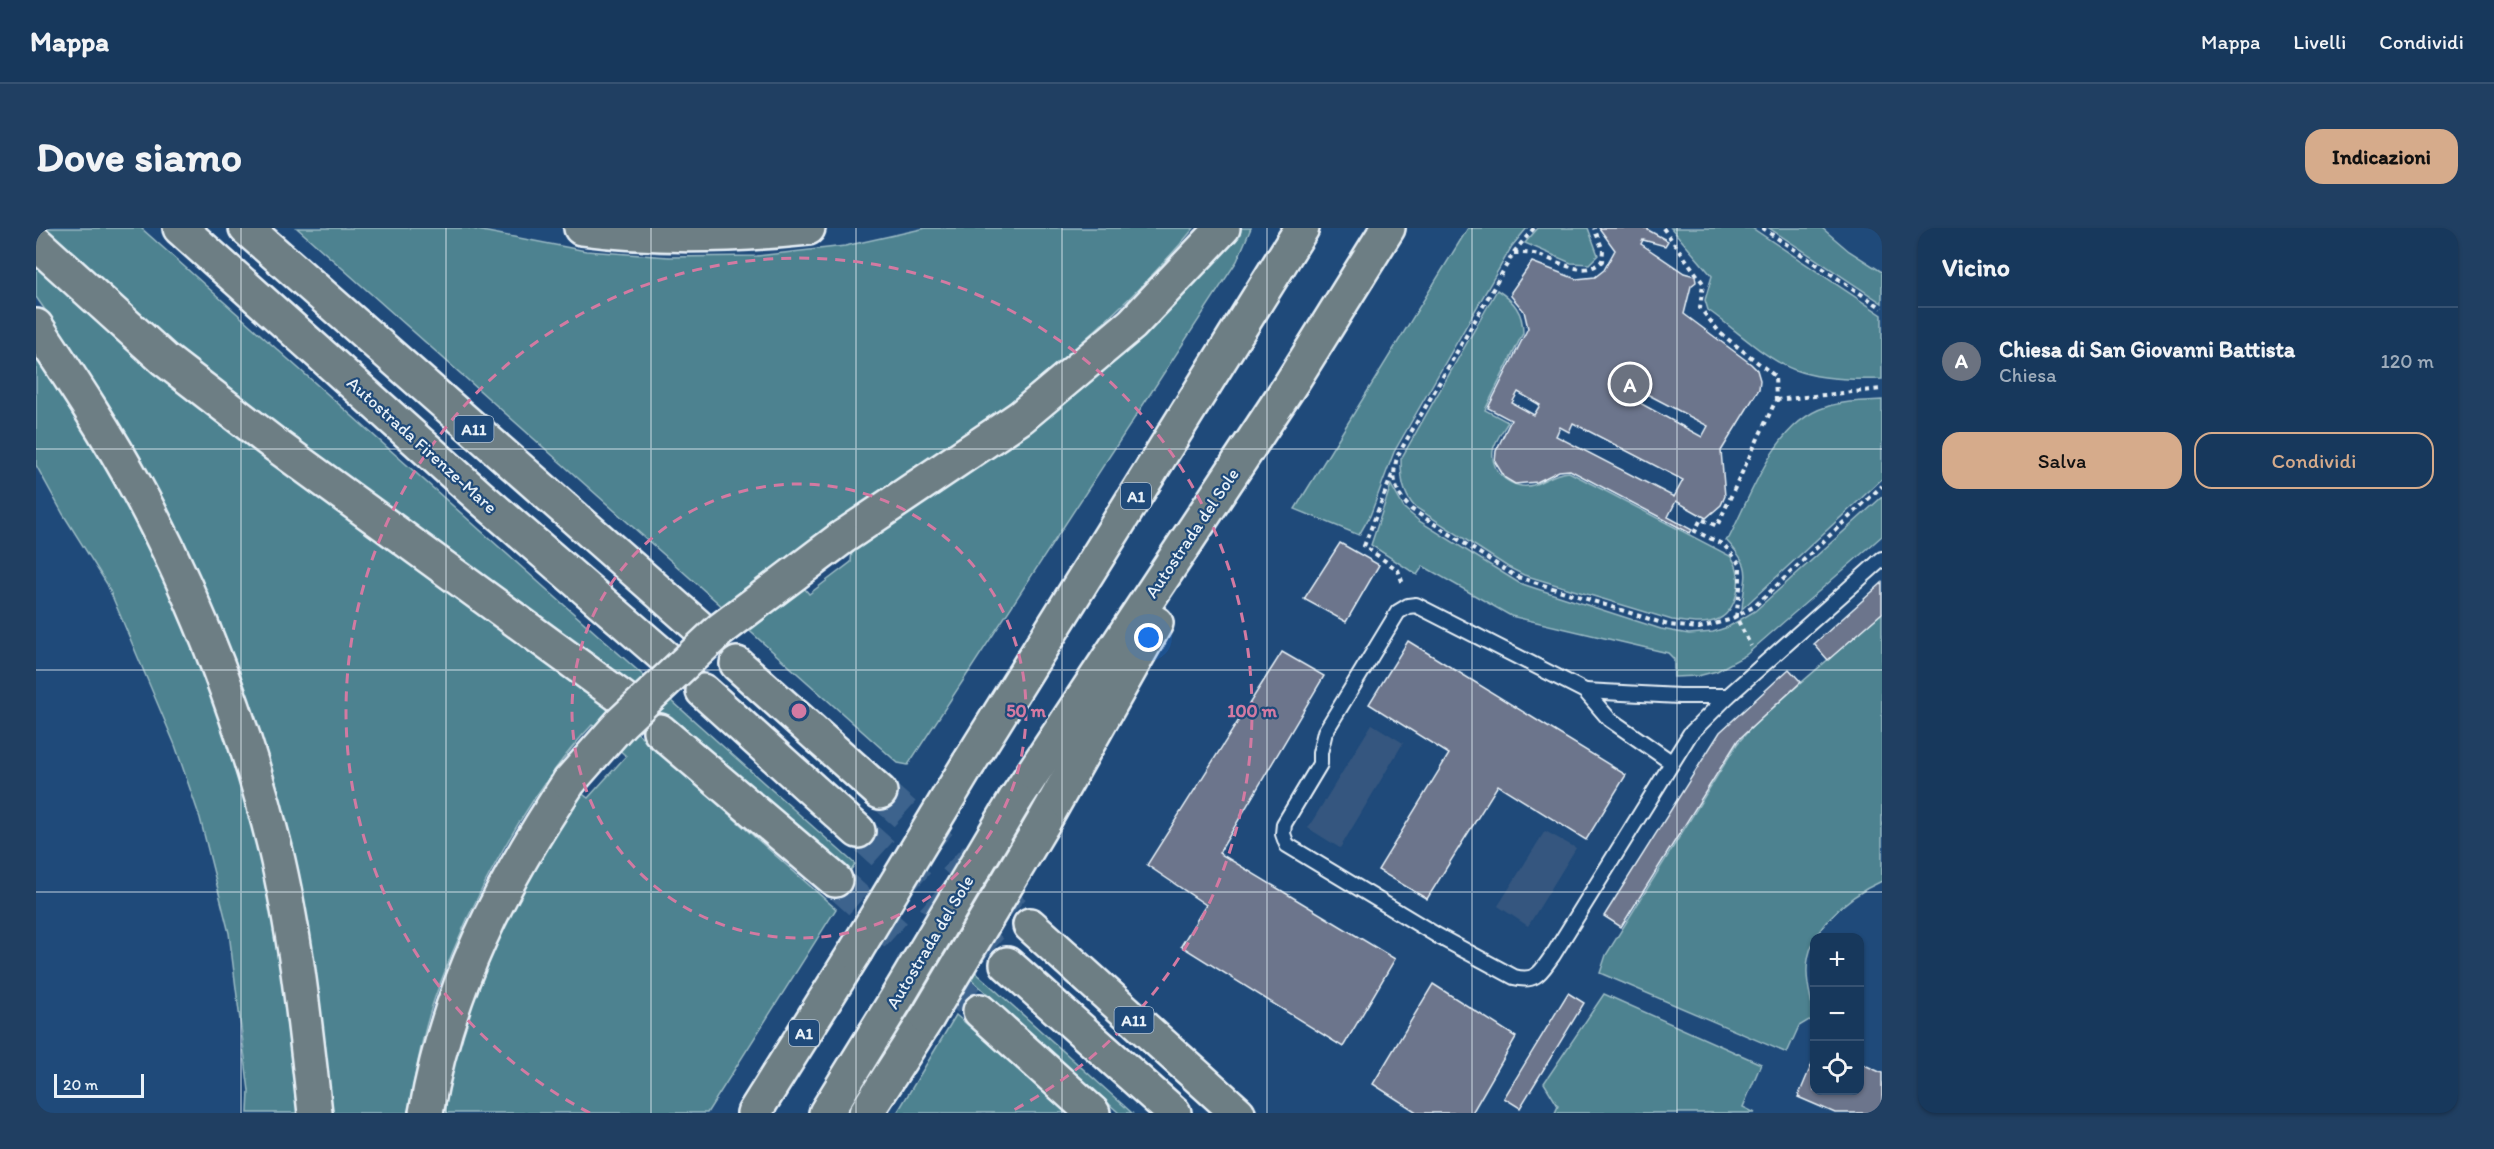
<!DOCTYPE html>
<html lang="it">
<head>
<meta charset="utf-8">
<style>
	:root { --surface:#17385c; --page:#203f62; --text:#f1f3f6; --muted:#9eacbb; --line:#365272; --accent:#d6ab8b }
	body { margin:0; font-family:Itim,sans-serif; background:var(--page); color:var(--text) }
	.controls { position:absolute; right:18px; bottom:18px; display:grid; overflow:hidden; border-radius:12px; box-shadow:0 2px 4px #0004 }
	.controls button { width:54px; height:54px; display:grid; place-items:center; padding:0; border:0; border-bottom:2px solid var(--line); background:var(--surface); color:var(--text); font:30px sans-serif }
	.scale { position:absolute; left:18px; bottom:15px; width:90px; box-sizing:border-box; padding-left:6px; border:3px solid #e8f1f8; border-top:0; font-size:16px; line-height:21px; white-space:nowrap; color:#e8f1f8; -webkit-text-stroke:4px #1f4a7a; paint-order:stroke }
	.you { position:absolute; left:1113px; top:410px; width:21px; height:21px; margin:-15px; border:4px solid #fff; border-radius:50%; background:#1a73e8; box-shadow:0 0 0 9px #1a73e833 }
	.badge { display:grid; place-items:center; width:39px; height:39px; border-radius:50%; background:var(--accent); color:#fff; font-size:20px; font-weight:700 }
	.pin { position:absolute; translate:-50% -50%; border:3px solid #fff; box-shadow:0 2px 6px #0006 }
	.list { margin:0; padding:0; list-style:none }
	h2 { display:flex; justify-content:space-between; align-items:center; height:78px; margin:0; padding:0 24px; font-size:26px }
	h2 small { font-size:20px; font-weight:400; color:var(--muted) }
	.list li { display:grid; grid-template-columns:39px 1fr auto; gap:18px; align-items:center; box-sizing:border-box; height:108px; padding:0 24px; border-top:2px solid var(--line) }
	.list b { display:block; font-size:22px; white-space:nowrap }
	.list p { margin:0; font-size:20px; white-space:nowrap; color:var(--muted) }
	.list em { font-size:20px; font-style:normal; color:var(--muted) }
	.actions { display:flex; gap:12px; padding:18px 24px }
	.actions a { flex:1; padding:14px 0; border:2px solid var(--accent); border-radius:18px; text-align:center; font-size:21px; color:var(--accent) }
	.actions .main { background:var(--accent); color:#111 }
	.icon { flex:none; width:33px; height:33px; fill:none; stroke:currentColor; stroke-width:2; stroke-linecap:round; stroke-linejoin:round }
	.map { position:relative; flex:none; width:1846px; height:885px; overflow:hidden; border-radius:18px }
	header { display:flex; align-items:center; gap:36px; box-sizing:border-box; height:84px; padding:0 30px; background:var(--surface); border-bottom:2px solid var(--line) }
	header strong { font-size:28px }
	nav { display:flex; gap:33px; margin-inline-start:auto; font-size:21px }
	.intro { display:flex; align-items:center; justify-content:space-between; box-sizing:border-box; height:144px; padding:0 36px }
	h1 { margin:0; font-size:42px }
	.button { padding:15px 27px; border-radius:18px; background:var(--accent); color:#111; font-size:21px; font-weight:700 }
	main { display:flex; gap:36px; padding:0 36px }
	aside { flex:1; background:var(--surface); border-radius:18px; box-shadow:0 2px 4px #0004 }
	.map>svg:first-child { display:block }
	.built { fill:#36577f }
	.green { fill:#4d8290; stroke:#9abac4; stroke-width:1.5 }
	.building { fill:#6c758c; stroke:#e8f1f8; stroke-width:1.5; fill-rule:evenodd }
	.lines { fill:none; stroke-linecap:round; stroke-linejoin:round }
	.highway-tunnel { stroke:#3d638d; stroke-width:33; stroke-dasharray:33 16; stroke-linecap:butt }
	.lane-casing { stroke:#e8f1f8; stroke-width:18 }
	.highway-casing { stroke:#e8f1f8; stroke-width:38 }
	.path { stroke:#e8f1f8; stroke-width:4; stroke-dasharray:4.5 4.5; stroke-linecap:butt }
	.lane { stroke:#1f4a7a; stroke-width:14 }
	.highway { stroke:#6d7e84; stroke-width:33 }
	.highway-bridge-casing { stroke:#e8f1f8; stroke-width:38; stroke-linecap:butt }
	.highway-bridge { stroke:#6d7e84; stroke-width:33 }
	.grid { fill:none; stroke:#e8f1f8; stroke-width:1.5; stroke-opacity:0.55 }
	.ring { fill:none; stroke:#d37aa2; stroke-width:3; stroke-dasharray:10 8 }
	.labels { text-anchor:middle; stroke-width:4.5; stroke-linejoin:round; paint-order:stroke }
	.shield { fill:#1f4a7a; stroke:#acbfd2; stroke-width:1.5 }
	.shield-label { font-size:16px; font-weight:bold; fill:#e8f1f8 }
	.street-label { font-size:18px; fill:#e8f1f8; stroke:#1f4a7a }
	.centre { fill:#d37aa2; stroke:#1f4a7a; stroke-width:3 }
	.ring-label { font-size:18px; text-anchor:middle; font-weight:bold; fill:#d37aa2; stroke:#1f4a7a; stroke-width:4.5; stroke-linejoin:round; paint-order:stroke }
</style>
</head>
<body>
<header>
<strong>Mappa</strong>
<nav><a>Mappa</a><a>Livelli</a><a>Condividi</a></nav>
</header>
<div class="intro"><h1>Dove siamo</h1><a class="button">Indicazioni</a></div>
<main>
<div class="map">
<svg width="1846" height="885" viewBox="0 0 1846 885">
	<rect width="100%" height="100%" fill="#1f4a7a"/>
	<filter id="ink" filterUnits="userSpaceOnUse"><feTurbulence type="fractalNoise" baseFrequency=".0167" numOctaves="2"/><feDisplacementMap in="SourceGraphic" scale="12" xChannelSelector="R" yChannelSelector="G"/><feConvolveMatrix kernelMatrix="1 2 1 2 8 2 1 2 1" color-interpolation-filters="sRGB"/></filter>
	<g filter="url(#ink)">
		<g class="built">
			<path d="M1336 496 1367 515 1304 620 1272 600Z"/>
			<path d="M1509 603 1540 620 1492 698 1462 678Z"/>
		</g>
		<g class="green">
			<path d="M4 0H105L819 636 812 646 639 496 598 464 270 223 128 110Z"/>
			<path d="M261 0H431L550 23 633 29 721 28 809 18 890 0H1158C1086 87 997 158 907 226 855 264 804 303 751 339L773 366 815 334 816 320 1197 0H1215L1201 33 872 537 862 535Z"/>
			<path d="M1432 0H1491L1476 18 1358 224 1334 288 1323 307 1259 281Z"/>
			<path d="M1502 0H1552L1562 27 1553 36 1535 35 1489 15Z"/>
			<path d="M1635 0H1716L1846 87V151C1819 152 1785 152 1759 142 1729 131 1698 100 1672 82L1669 72 1676 48Z"/>
			<path d="M1733 0H1786L1813 23 1846 44V75Z"/>
			<path d="M0 33 562 470 800 681 671 885H406C415 843 425 802 438 761 462 691 505 626 544 564L552 570 590 528 556 497C491 566 435 672 402 761 387 800 380 844 372 885H296C283 782 272 679 244 579L91 211 35 119 0 69Z"/>
			<path d="M1461 62C1478 73 1487 84 1487 105L1449 182 1472 194C1467 202 1458 214 1457 223 1454 245 1477 263 1497 257 1511 252 1518 245 1533 244L1694 328C1709 343 1703 381 1683 391 1668 398 1651 394 1636 392L1488 347 1472 339 1379 279C1366 265 1365 249 1365 231Z"/>
			<path d="M0 120C19 151 41 181 58 212 143 364 208 530 240 700 248 743 249 788 255 831 257 850 262 865 264 885H212L213 863 193 705 164 590 139 517 71 356 27 286 0 237Z"/>
			<path d="M1846 172V251L1706 381C1709 343 1718 342 1690 312L1693 310C1715 267 1739 194 1790 179 1808 173 1828 173 1846 172Z"/>
			<path d="M1355 257 1368 280 1383 293 1483 355 1625 401 1653 406 1677 404 1692 399 1719 383 1846 269V308L1710 427 1681 443 1662 448 1638 449V431L1632 425 1475 388 1387 338 1381 347 1335 317Z"/>
			<path d="M1846 385V653C1810 669 1770 703 1771 744 1771 762 1778 777 1778 794L1773 792 1763 798 1751 825 1564 745 1570 727 1701 516 1722 492Z"/>
			<path d="M937 742 1096 885H1083L934 750Z"/>
			<path d="M1568 766 1725 836 1707 879 1719 885H1519L1522 878 1508 855Z"/>
			<path d="M920 787 1035 885H861Z"/>
		</g>
		<g class="building">
			<path d="M1563 0H1612V2L1632 13 1629 18 1607 12 1605 16 1648 45 1659 48 1660 54 1655 58 1648 86 1715 136 1721 142 1724 152 1723 161 1685 223 1689 268 1685 277 1670 290 1640 273 1632 289 1656 302 1654 305 1534 242 1523 243 1501 254 1479 256 1469 250 1459 234 1460 223 1475 192 1452 180 1492 100 1488 83 1475 68V64L1496 34 1540 51 1559 49 1568 42 1579 22ZM1482 164 1504 177 1498 187 1476 175ZM1607 164 1672 198 1666 209 1602 174ZM1537 195 1647 252 1638 269 1520 208 1524 199 1533 204Z"/>
			<path d="M1304 315 1343 337 1310 394 1268 371Z"/>
			<path d="M1846 355V385L1792 432 1778 416Z"/>
			<path d="M1372 413 1590 547 1550 612 1462 557 1391 671 1342 642 1413 526 1333 476Z"/>
			<path d="M1246 424 1288 448 1183 625 1359 731 1307 819 1145 718 1170 677 1111 637Z"/>
			<path d="M1753 441 1765 454 1702 512 1585 699 1568 688 1684 504Z"/>
			<path d="M1397 756 1480 809 1436 885H1382L1337 856Z"/>
			<path d="M1532 765 1548 775 1484 880 1468 870Z"/>
			<path d="M1778 831V862H1824V835L1846 845V885H1799L1762 869Z"/>
		</g>
		<g class="lines">
			<g class="highway-tunnel">
				<path d="M844 564 994 697"/>
				<path d="M822 603 971 736"/>
				<path d="M799 652 944 783"/>
			</g>
			<defs>
				<g id="lane">
					<path d="M1549 463 1643 468H1692"/>
					<path d="M1635 534 1573 491 1549 463 1380 377 1372 378 1362 384 1289 504 1284 525V536L1248 596 1247 606 1251 617 1402 708 1478 749C1501 755 1505 743 1517 727L1654 506 1692 468 1846 331"/>
				</g>
				<g id="highway">
					<path d="M144 0 444 269 631 431"/>
					<path d="M210 0 666 402"/>
					<path d="M545 0C621 10 696 8 772 0"/>
					<path d="M0 15 128 131 241 218 588 471"/>
					<path d="M0 98C36 152 72 206 103 264 161 372 210 501 239 620 260 707 269 796 279 885"/>
					<path d="M807 309 985 189 1096 96 1187 0"/>
					<path d="M701 436 844 564"/>
					<path d="M667 463 822 603"/>
					<path d="M624 503 799 652"/>
					<path d="M933 535 1266 0"/>
					<path d="M979 572 1256 154 1352 0"/>
					<path d="M1007 595 1120 395"/>
					<path d="M994 697 1202 885"/>
					<path d="M971 736 1138 885"/>
					<path d="M944 783 1057 885"/>
					<path d="M390 885C412 759 463 659 533 554"/>
					<path d="M718 885 819 724"/>
					<path d="M790 885 864 765"/>
					<path d="M830 885 891 790"/>
				</g>
			</defs>
			<use href="#lane" class="lane-casing"/>
			<use href="#highway" class="highway-casing"/>
			<g class="path">
				<path d="M1498 0 1478 24 1362 227C1354 250 1359 264 1375 281L1479 348 1632 397 1663 400 1693 392 1719 378 1846 258"/>
				<path d="M1627 0 1667 55 1664 80 1684 105 1739 148 1740 172 1681 298 1665 291 1659 303 1688 317 1704 336V360L1700 389 1715 418"/>
				<path d="M1726 0 1846 80"/>
				<path d="M1478 25C1486 25 1495 25 1503 27 1522 33 1548 51 1566 33L1567 22 1558 0"/>
				<path d="M1740 172 1846 161"/>
				<path d="M1356 247 1328 318 1362 342 1367 356"/>
			</g>
			<use href="#lane" class="lane"/>
			<use href="#highway" class="highway"/>
			<defs>
				<g id="highway-bridge">
					<path d="M533 554 585 495 684 402 807 309"/>
					<path d="M819 724 933 535"/>
					<path d="M864 765 979 572"/>
					<path d="M891 790 1007 595"/>
				</g>
			</defs>
			<use href="#highway-bridge" class="highway-bridge-casing"/>
			<use href="#highway-bridge" class="highway-bridge"/>
		</g>
	</g>
	<path class="grid" d="M205 0V885M410 0V885M615 0V885M820 0V885M1026 0V885M1231 0V885M1436 0V885M1641 0V885M0 221H1846M0 442H1846M0 664H1846"/>
	<g class="ring">
		<circle cx="763" cy="483" r="227"/>
		<path d="M554 885A453 453 0 1 1 972 885"/>
	</g>
	<g class="labels">
		<g class="shield">
			<rect x="418.5" y="188" width="39" height="26" rx="4.5"/>
			<rect x="1085" y="255" width="30" height="26" rx="4.5"/>
			<rect x="1078.5" y="779" width="39" height="26" rx="4.5"/>
			<rect x="753" y="792" width="30" height="26" rx="4.5"/>
		</g>
		<g class="shield-label">
			<text x="438" y="207">A11</text>
			<text x="1100" y="274">A1</text>
			<text x="1098" y="798">A11</text>
			<text x="768" y="811">A1</text>
		</g>
		<g class="street-label">
			<text transform="translate(386 217) rotate(42)" y="6">Autostrada Firenze-Mare</text>
			<text transform="translate(1156 305) rotate(-56)" y="6">Autostrada del Sole</text>
			<text transform="translate(894 714) rotate(-59)" y="6">Autostrada del Sole</text>
		</g>
	</g>
	<circle cx="763" cy="483" r="9" class="centre"/>
	<g class="ring-label">
		<text x="990" y="489">50 m</text>
		<text x="1216" y="489">100 m</text>
	</g>
</svg>
<div class="controls">
<button>+</button>
<button>−</button>
<button><svg class="icon" aria-label="locate" viewBox="0 0 24 24"><circle cx="12" cy="12" r="6"/><path d="M12 2v4M12 18v4M2 12h4M18 12h4"/></svg></button>
</div>
<div class="scale">20 m</div>
<div class="you"></div>
<div class="pin badge" style="left:1594px;top:156px;background:#6b7280">A</div>
</div>
<aside>
<h2>Vicino<small></small></h2>
<ul class="list">
<li><span class="badge" style="background:#6b7280">A</span><div><b>Chiesa di San Giovanni Battista</b><p>Chiesa</p></div><em>120 m</em></li>
</ul>
<div class="actions"><a class="main">Salva</a><a>Condividi</a></div>
</aside>
</main>
</body>
</html>
